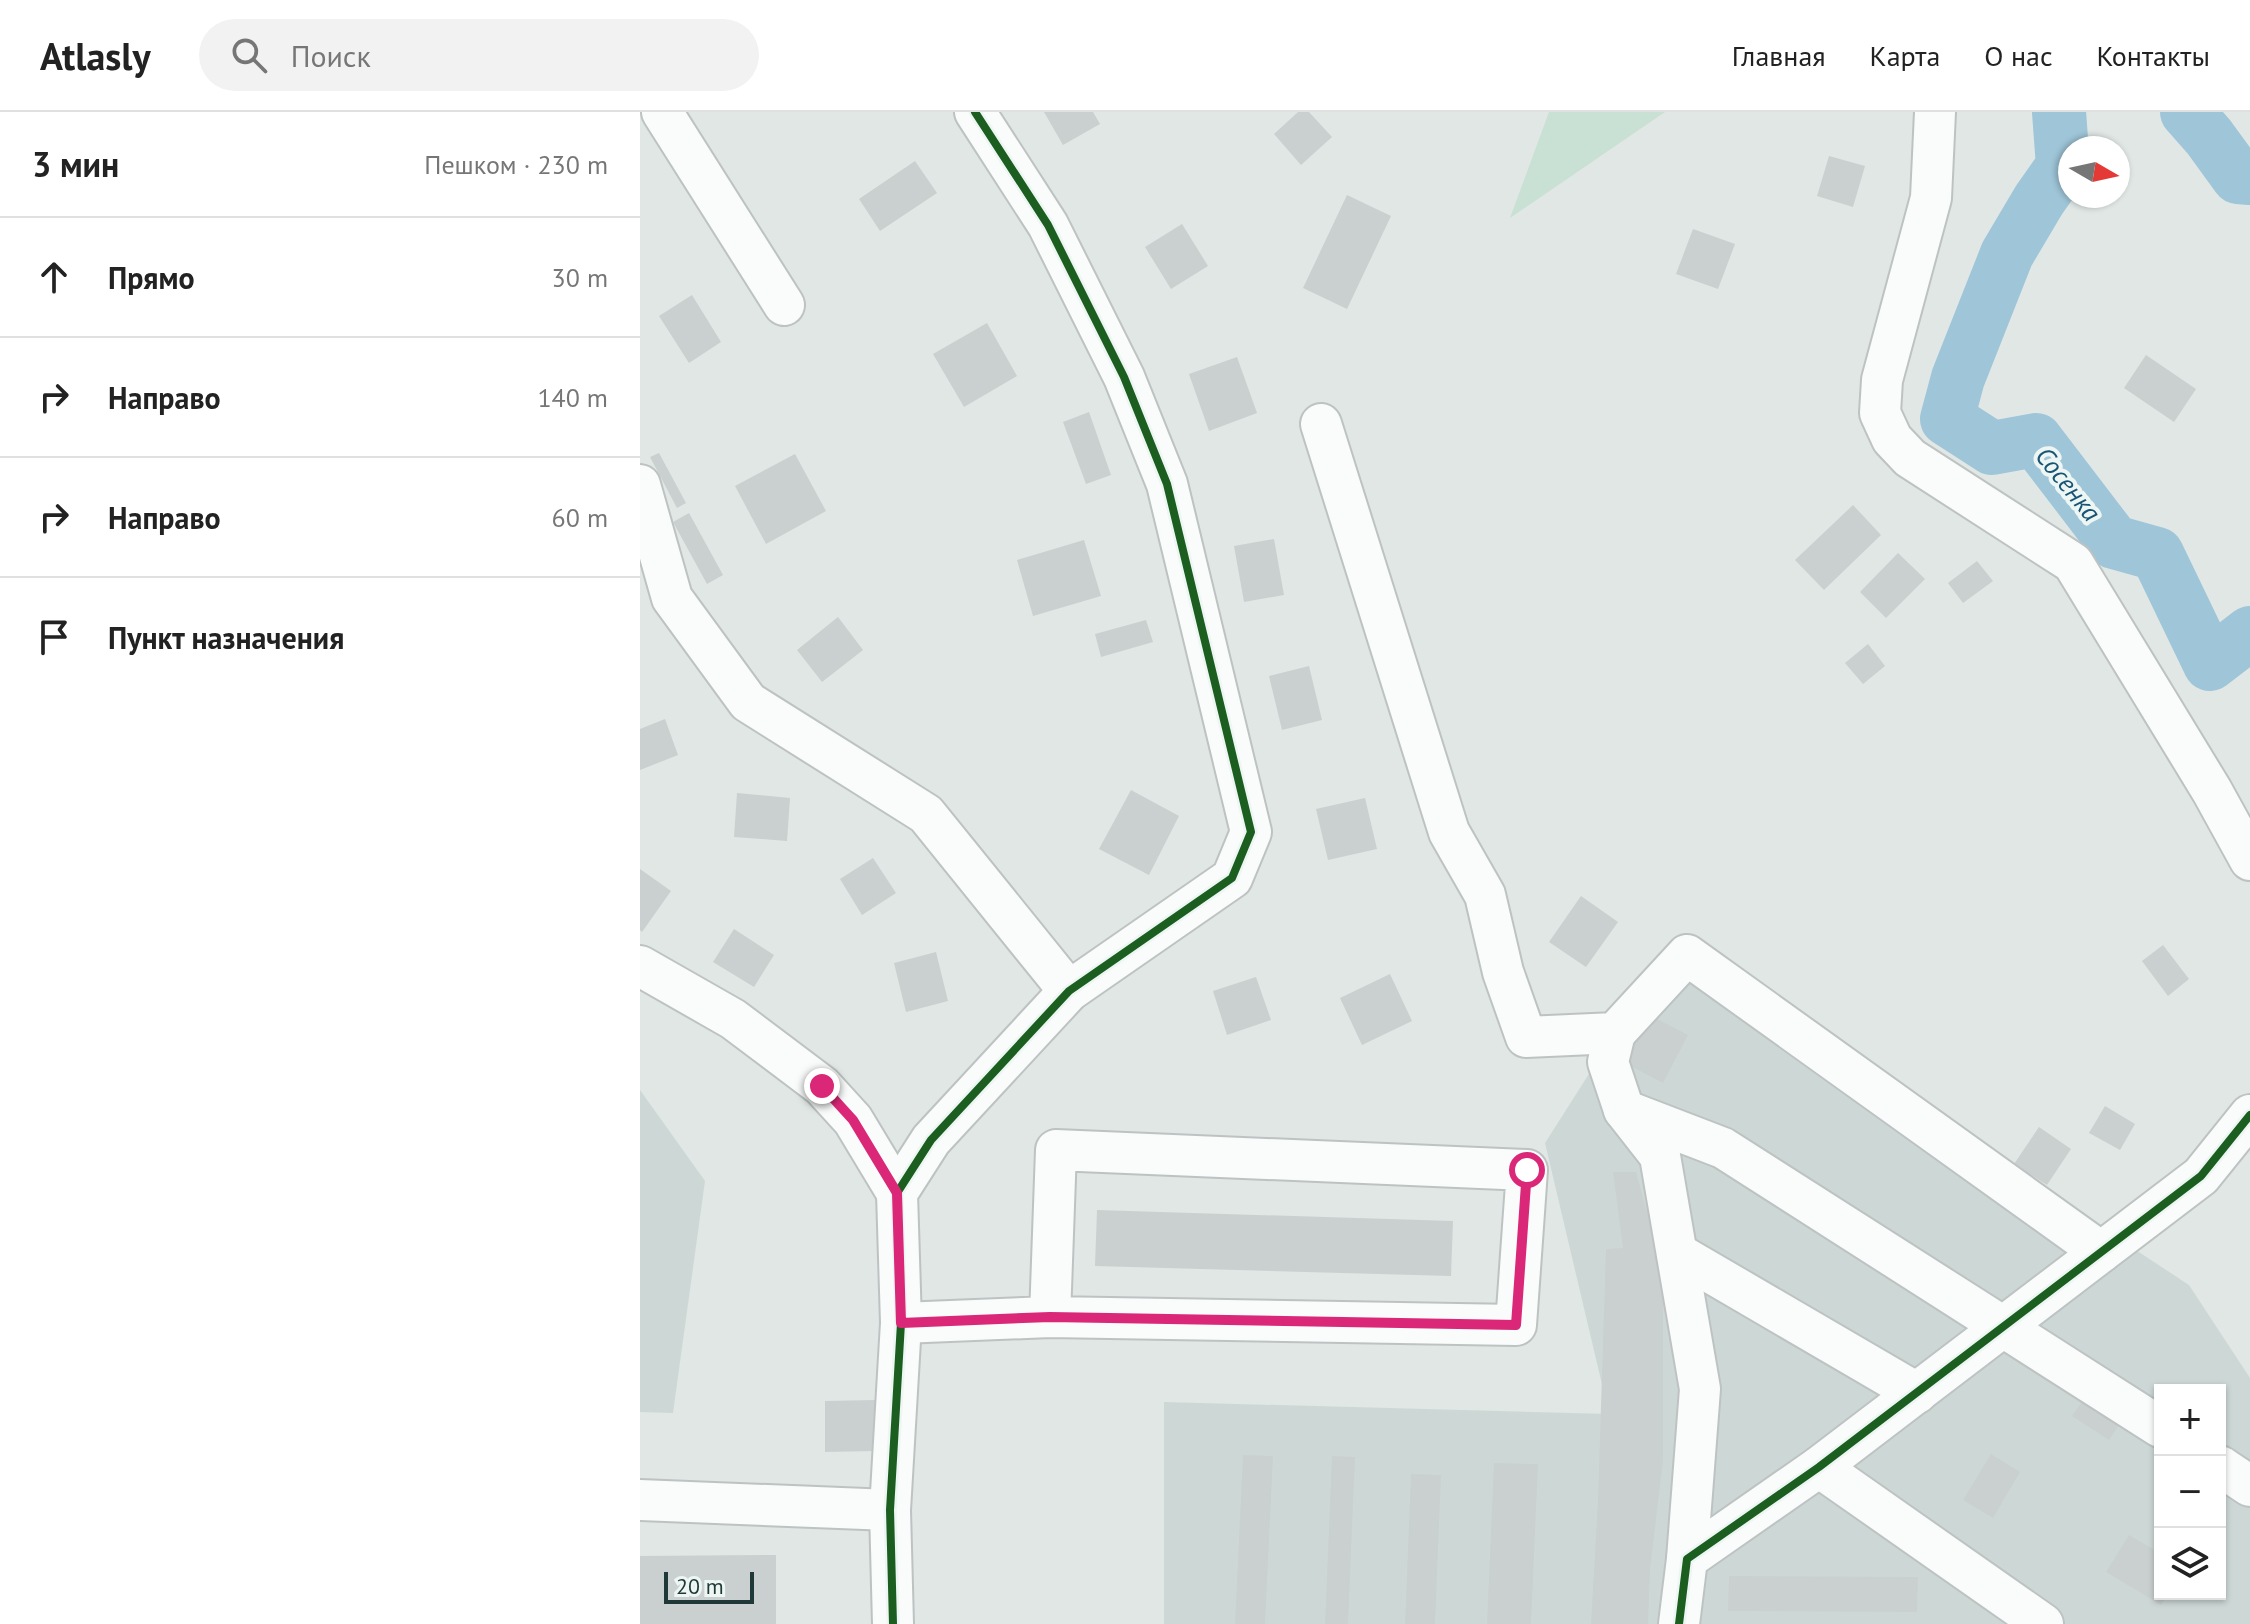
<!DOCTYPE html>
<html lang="ru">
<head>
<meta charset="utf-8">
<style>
	:root { --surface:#fff; --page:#f2f2f2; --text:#222; --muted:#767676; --line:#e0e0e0 }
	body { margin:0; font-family:"PT Sans",sans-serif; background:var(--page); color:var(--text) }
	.controls { position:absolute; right:24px; bottom:24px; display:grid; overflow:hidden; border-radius:0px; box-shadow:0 2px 6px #0004 }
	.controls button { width:72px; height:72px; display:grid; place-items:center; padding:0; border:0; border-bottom:2px solid var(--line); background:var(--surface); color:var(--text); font:40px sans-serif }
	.compass { position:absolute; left:1418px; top:24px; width:72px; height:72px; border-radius:50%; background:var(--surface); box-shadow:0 2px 6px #0004; rotate:99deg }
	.scale { position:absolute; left:24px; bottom:20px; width:90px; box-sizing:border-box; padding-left:8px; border:4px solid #1e3937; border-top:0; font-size:22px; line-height:28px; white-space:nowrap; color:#1e3937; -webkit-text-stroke:6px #edf6f3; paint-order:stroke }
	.stop { position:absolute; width:24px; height:24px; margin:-18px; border:6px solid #db2777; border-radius:50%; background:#fff }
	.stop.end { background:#db2777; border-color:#fff; box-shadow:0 2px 8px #0008 }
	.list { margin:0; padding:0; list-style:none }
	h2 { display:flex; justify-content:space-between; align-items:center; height:104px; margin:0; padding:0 32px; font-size:34px }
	h2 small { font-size:26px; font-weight:400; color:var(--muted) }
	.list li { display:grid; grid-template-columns:52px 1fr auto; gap:24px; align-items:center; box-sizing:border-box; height:120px; padding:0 32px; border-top:2px solid var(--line) }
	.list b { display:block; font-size:30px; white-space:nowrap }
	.list em { font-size:26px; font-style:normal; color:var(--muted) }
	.icon { flex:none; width:44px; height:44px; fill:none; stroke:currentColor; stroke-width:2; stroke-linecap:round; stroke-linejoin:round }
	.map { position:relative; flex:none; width:1610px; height:1512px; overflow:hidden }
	header { display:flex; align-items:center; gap:48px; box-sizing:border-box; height:112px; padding:0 40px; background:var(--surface); border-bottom:2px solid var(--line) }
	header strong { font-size:38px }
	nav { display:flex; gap:44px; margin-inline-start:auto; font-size:28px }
	.search { width:560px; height:72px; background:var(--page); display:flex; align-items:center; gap:20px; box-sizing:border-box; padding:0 28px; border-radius:44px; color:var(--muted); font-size:30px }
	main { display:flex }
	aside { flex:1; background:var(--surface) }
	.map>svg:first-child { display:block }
	.built { fill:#cdd8d6; fill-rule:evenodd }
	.green { fill:#c8e1d4 }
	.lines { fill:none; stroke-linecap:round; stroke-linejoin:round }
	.river { stroke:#9ec5d8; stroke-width:54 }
	.building { fill:#cad0cf }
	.minor-casing { stroke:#bdc3c2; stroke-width:44 }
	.minor { stroke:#fafbfb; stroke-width:40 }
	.cycleway-casing { stroke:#edf6f3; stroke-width:13 }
	.cycleway { stroke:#1b5e20; stroke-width:8 }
	.route { stroke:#db2777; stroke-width:10 }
	.labels { text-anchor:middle; stroke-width:8; stroke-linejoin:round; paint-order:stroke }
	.water-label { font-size:26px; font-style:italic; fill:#175476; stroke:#edf6f3 }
</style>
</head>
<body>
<header>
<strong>Atlasly</strong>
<div class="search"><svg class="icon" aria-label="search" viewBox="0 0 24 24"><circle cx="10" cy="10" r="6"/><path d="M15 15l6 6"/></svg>Поиск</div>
<nav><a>Главная</a><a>Карта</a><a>О нас</a><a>Контакты</a></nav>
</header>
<main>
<aside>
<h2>3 мин<small>Пешком · 230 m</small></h2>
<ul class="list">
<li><svg class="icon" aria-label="ahead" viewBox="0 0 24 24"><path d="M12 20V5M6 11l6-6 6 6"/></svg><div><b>Прямо</b></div><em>30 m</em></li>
<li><svg class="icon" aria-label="right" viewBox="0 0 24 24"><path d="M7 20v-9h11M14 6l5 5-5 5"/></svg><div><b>Направо</b></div><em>140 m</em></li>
<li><svg class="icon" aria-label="right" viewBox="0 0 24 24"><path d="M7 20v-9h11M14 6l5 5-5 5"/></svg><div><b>Направо</b></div><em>60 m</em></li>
<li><svg class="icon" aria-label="arrive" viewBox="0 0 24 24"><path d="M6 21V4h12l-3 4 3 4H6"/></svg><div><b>Пункт назначения</b></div></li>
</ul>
</aside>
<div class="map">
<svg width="1610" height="1512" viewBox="0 0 1610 1512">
	<rect width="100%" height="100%" fill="#e0e7e5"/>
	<g class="built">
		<path d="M1047 843 1549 1173 1610 1266V1512H524V1290L969 1302 905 1031 975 921ZM1520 1278H1580V1482H1520Z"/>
		<path d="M0 978 65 1069 33 1301 0 1300Z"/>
	</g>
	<path class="green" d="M909 0H1025L870 106Z"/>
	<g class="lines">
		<g class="river">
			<path d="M1419 0 1423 54 1399 88 1367 142 1318 266 1307 307 1352 336 1396 328 1474 430 1517 442 1570 552 1610 521"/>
			<path d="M1547 0 1569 25 1598 65 1610 66"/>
		</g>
	</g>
	<g class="building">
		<path d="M404 0H453L460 12 423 33Z"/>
		<path d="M658 0H669L692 25 661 53 634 22Z"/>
		<path d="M1189 44 1225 54 1213 95 1177 84Z"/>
		<path d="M275 49 297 81 240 119 219 87Z"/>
		<path d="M707 83 751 104 707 197 663 176Z"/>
		<path d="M542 112 568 154 531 177 505 135Z"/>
		<path d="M1053 117 1095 132 1078 177 1036 162Z"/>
		<path d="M52 183 81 230 49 251 19 204Z"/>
		<path d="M347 211 377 264 324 295 293 242Z"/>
		<path d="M1506 243 1556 277 1534 310 1484 276Z"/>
		<path d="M597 245 617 301 569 319 549 262Z"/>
		<path d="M449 300 471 363 446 372 423 310Z"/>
		<path d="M19 341 46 391 37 396 10 345Z"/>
		<path d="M155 342 186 399 126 432 95 374Z"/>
		<path d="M1213 393 1241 423 1184 478 1155 448Z"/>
		<path d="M49 401 83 463 67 472 33 410Z"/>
		<path d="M634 427 644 483 604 490 594 434Z"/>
		<path d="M444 428 461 484 393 504 377 448Z"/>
		<path d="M1258 441 1285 467 1246 506 1220 480Z"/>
		<path d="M1337 449 1353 469 1323 491 1308 471Z"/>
		<path d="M198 505 223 538 182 570 157 538Z"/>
		<path d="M506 508 513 530 461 545 455 522Z"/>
		<path d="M1228 532 1245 554 1223 572 1205 551Z"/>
		<path d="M669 554 682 608 642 618 629 564Z"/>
		<path d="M25 607 38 643 0 658V617Z"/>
		<path d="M491 678 539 704 509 763 459 737Z"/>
		<path d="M97 681 150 686 147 729 94 725Z"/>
		<path d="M725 686 737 737 688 748 676 697Z"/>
		<path d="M233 746 256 781 222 803 200 767Z"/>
		<path d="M0 757 31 779 2 820 0 818Z"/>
		<path d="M941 784 978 810 946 855 909 830Z"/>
		<path d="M94 817 134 843 114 875 73 850Z"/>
		<path d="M1523 833 1549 867 1528 884 1502 849Z"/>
		<path d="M296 840 308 889 266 900 254 851Z"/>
		<path d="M750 862 772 909 722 933 700 886Z"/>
		<path d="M616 865 631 908 587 923 573 879Z"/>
		<path d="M1002 899 1048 923 1023 971 977 947Z"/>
		<path d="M1465 994 1495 1012 1480 1038 1449 1021Z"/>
		<path d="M1399 1015 1431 1037 1407 1073 1374 1052Z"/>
		<path d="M973 1060H996L1023 1158V1348L1010 1458 1008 1512H951L958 1388 966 1137 983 1136Z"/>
		<path d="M457 1098 813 1109 811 1164 455 1154Z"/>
		<path d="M1450 1278 1486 1302 1469 1328 1432 1304Z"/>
		<path d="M236 1288V1339L185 1340V1289Z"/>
		<path d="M1351 1342 1380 1360 1353 1406 1323 1388Z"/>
		<path d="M603 1343 633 1344 625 1512H595Z"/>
		<path d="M692 1344 715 1345 708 1512H685Z"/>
		<path d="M854 1351 898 1352 891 1512H847Z"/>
		<path d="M771 1362 801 1363 795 1512H765Z"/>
		<path d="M1489 1423 1520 1441V1482H1528L1521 1493 1466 1460Z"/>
		<path d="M136 1443V1512H0V1444Z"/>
		<path d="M1089 1464 1278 1465 1277 1500 1088 1499Z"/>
	</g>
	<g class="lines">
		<defs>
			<g id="minor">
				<path d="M22 0 144 193"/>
				<path d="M1295 0 1291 86 1242 268 1240 301 1252 327 1270 346 1433 451 1572 679 1610 748"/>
				<path d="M681 312 809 720 845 783 863 860 886 925 975 921 1047 843 1461 1140"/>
				<path d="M0 373 32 486 108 590 286 702 429 879"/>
				<path d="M0 854 93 907 182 974 213 1008 257 1081"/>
				<path d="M975 921 968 950 984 998"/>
				<path d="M1037 1141 1277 1281"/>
				<path d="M261 1211 410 1205 416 1038 887 1058 876 1213 410 1205"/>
				<path d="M1580 1354 1610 1374"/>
				<path d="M1179 1355 1403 1512"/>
				<path d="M0 1388 250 1398"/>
				<path d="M1047 1447 1060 1277 1020 1044 984 998 1083 1036 1520 1315"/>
				<path d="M253 1512 250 1398 261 1211 257 1081 291 1028 429 879 592 766 611 720 527 372 484 265 408 113 335 0"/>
				<path d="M1039 1512 1047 1447 1179 1355 1561 1064 1610 1003"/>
			</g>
		</defs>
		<use href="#minor" class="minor-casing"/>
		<use href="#minor" class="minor"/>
		<defs>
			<g id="cycleway">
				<path d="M253 1512 250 1398 261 1211 257 1081 291 1028 429 879 592 766 611 720 527 372 484 265 408 113 335 0"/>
				<path d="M1039 1512 1047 1447 1179 1355 1561 1064 1610 1003"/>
			</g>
		</defs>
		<use href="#cycleway" class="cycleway-casing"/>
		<use href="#cycleway" class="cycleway"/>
	</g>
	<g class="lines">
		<path class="route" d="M182 974 213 1008 257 1081 261 1211 410 1205 876 1213 887 1058"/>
	</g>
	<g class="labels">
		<g class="water-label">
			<text transform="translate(1428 372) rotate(51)" y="9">Сосенка</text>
		</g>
	</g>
</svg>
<div class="controls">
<button>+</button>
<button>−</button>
<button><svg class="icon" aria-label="layers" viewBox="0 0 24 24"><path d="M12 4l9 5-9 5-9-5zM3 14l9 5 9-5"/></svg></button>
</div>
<svg class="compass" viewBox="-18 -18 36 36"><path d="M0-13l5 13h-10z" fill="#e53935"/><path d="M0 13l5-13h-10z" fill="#767676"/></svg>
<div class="scale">20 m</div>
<div class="stop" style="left:887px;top:1058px"></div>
<div class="stop end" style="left:182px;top:974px"></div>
</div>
</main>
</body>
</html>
